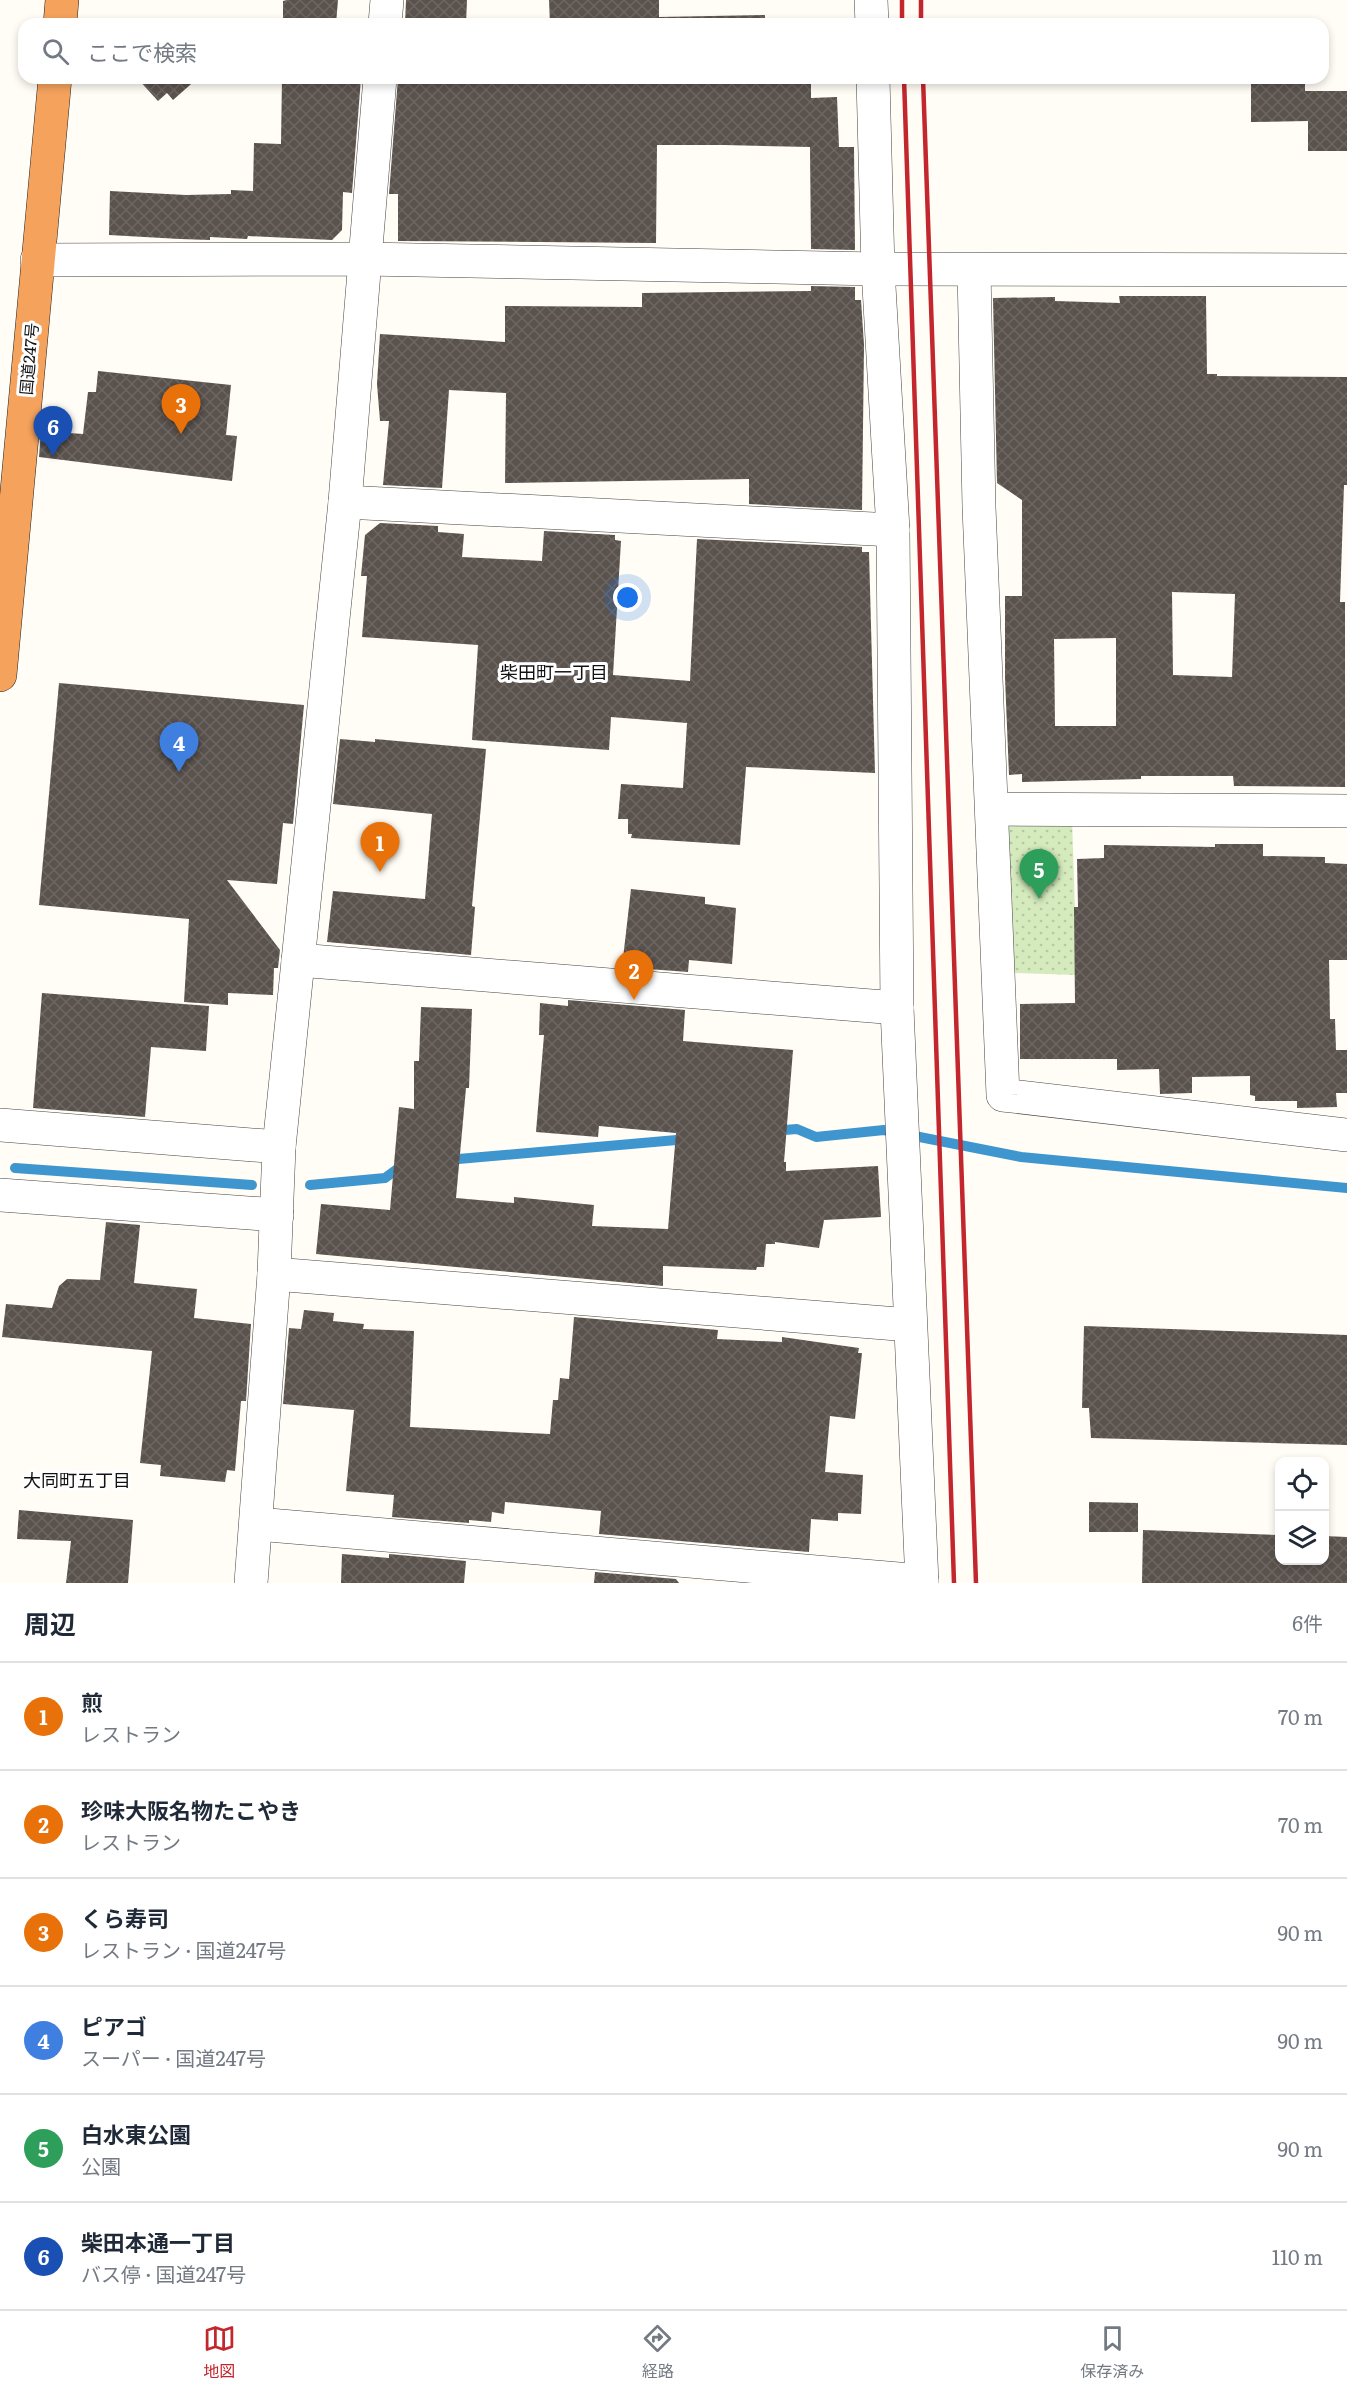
<!DOCTYPE html>
<html lang="ja">
<head>
<meta charset="utf-8">
<style>
	:root { --surface:#fff; --page:#f2f2f3; --text:#1f2937; --muted:#747a83; --line:#e0e1e3; --accent:#c4262e }
	body { margin:0; font-family:Literata,"Noto Sans JP",serif; background:var(--page); color:var(--text) }
	.controls { position:absolute; right:18px; bottom:18px; display:grid; overflow:hidden; border-radius:12px; box-shadow:0 3px 9px #0003 }
	.controls button { width:54px; height:54px; display:grid; place-items:center; padding:0; border:0; border-bottom:2px solid var(--line); background:var(--surface); color:var(--text); font:30px sans-serif }
	.you { position:absolute; left:628px; top:598px; width:21px; height:21px; margin:-15px; border:4px solid #fff; border-radius:50%; background:#1a73e8; box-shadow:0 0 0 9px #1a73e833 }
	.badge { display:grid; place-items:center; width:39px; height:39px; border-radius:50%; background:var(--accent); color:#fff; font-size:20px; font-weight:700 }
	.pin { position:absolute; translate:-50% -50px; filter:drop-shadow(0 2px 3px #0008) }
	.pin::after { content:''; position:absolute; top:32px; width:21px; height:18px; background:inherit; clip-path:polygon(0 0,100% 0,50% 100%) }
	.list { margin:0; padding:0; list-style:none }
	h2 { display:flex; justify-content:space-between; align-items:center; height:78px; margin:0; padding:0 24px; font-size:26px }
	h2 small { font-size:20px; font-weight:400; color:var(--muted) }
	.list li { display:grid; grid-template-columns:39px 1fr auto; gap:18px; align-items:center; box-sizing:border-box; height:108px; padding:0 24px; border-top:2px solid var(--line) }
	.list b { display:block; font-size:22px; white-space:nowrap }
	.list p { margin:0; font-size:20px; white-space:nowrap; color:var(--muted) }
	.list em { font-size:20px; font-style:normal; color:var(--muted) }
	.icon { flex:none; width:33px; height:33px; fill:none; stroke:currentColor; stroke-width:2; stroke-linecap:round; stroke-linejoin:round }
	.map { position:relative; flex:none; width:1347px; height:1583px; overflow:hidden }
	.search { position:absolute; background:var(--surface); box-shadow:0 3px 9px #0003; left:18px; right:18px; top:18px; height:66px; display:flex; align-items:center; gap:15px; box-sizing:border-box; padding:0 21px; border-radius:18px; color:var(--muted); font-size:22px }
	.sheet { height:726px; background:var(--surface) }
	nav { display:flex; justify-content:space-around; align-items:center; box-sizing:border-box; height:84px; border-top:2px solid var(--line); background:var(--surface); font-size:16px; color:var(--muted) }
	nav a { display:grid; justify-items:center; gap:3px }
	nav .on { color:var(--accent) }
	.map>svg:first-child { display:block }
	.park { fill:url(#park-dots) }
	.lines { fill:none; stroke-linecap:round; stroke-linejoin:round }
	.stream { stroke:#3f96cf; stroke-width:10 }
	.building { fill:url(#building-cross-hatch); fill-rule:evenodd }
	.street-casing { stroke:#444; stroke-width:34 }
	.highway-casing { stroke:#222; stroke-width:34 }
	.street { stroke:#fff; stroke-width:33 }
	.highway { stroke:#f5a25d; stroke-width:33 }
	.rail { stroke:#c4262e; stroke-width:4.5 }
	.labels { text-anchor:middle; stroke-width:6; stroke-linejoin:round; paint-order:stroke }
	.street-label { font-size:16px; fill:#111; stroke:#fff }
	.neighbourhood-label { font-size:18px; fill:#111; stroke:#fff }
</style>
</head>
<body>
<div class="map">
<svg width="1347" height="1583" viewBox="0 0 1347 1583">
	<defs>
		<pattern id="park-dots" width="8" height="8" patternUnits="userSpaceOnUse" patternTransform="scale(1.5)"><rect width="8" height="8" fill="#d5ebbd"/><path d="M2 2h.1M6 6h.1" fill="none" stroke="#b6c8a1" stroke-width="1.8" stroke-linecap="round"/></pattern>
		<pattern id="building-cross-hatch" width="8" height="8" patternUnits="userSpaceOnUse" patternTransform="scale(1.5)"><rect width="8" height="8" fill="#5a524d"/><path d="M0 0l8 8M0 8l8-8" fill="none" stroke="#6d6662"/></pattern>
	</defs>
	<rect width="100%" height="100%" fill="#fffdf5"/>
	<path class="park" d="M1012 817 1072 818 1077 975 1014 973 1000 839Z"/>
	<g class="lines">
		<g class="stream">
			<path d="M772 1131 797 1129 816 1137 884 1130 1021 1157 1347 1188"/>
			<path d="M447 1160 688 1139"/>
			<path d="M15 1168 252 1185"/>
			<path d="M310 1185 385 1178 404 1164"/>
		</g>
	</g>
	<g class="building">
		<path d="M287 0H338L336 24H283V1Z"/>
		<path d="M406 0H467L466 24H405Z"/>
		<path d="M549 0H659V17L765 15V24H550Z"/>
		<path d="M137 78H198L173 100 167 93 158 101Z"/>
		<path d="M282 78H361L352 193 343 192 342 230 332 240 248 236 247 239 210 237V240L180 239 109 235 110 191 186 195 231 194V190L253 191 254 143 281 144Z"/>
		<path d="M398 78H811V98L837 97 839 147H854L855 250 811 249 810 147 724 145H657L656 243 398 241V194H389Z"/>
		<path d="M1251 78H1305V91H1347V151H1308V121L1251 122Z"/>
		<path d="M811 286 855 287V300H861L864 345 862 510 749 504V479L505 483 506 393 449 390 442 488 383 485 389 421H380L377 384 380 334 505 342V306L642 307V293L811 291Z"/>
		<path d="M1119 296H1206L1207 374H1217V376L1347 377V485H1344L1340 602H1345V787L1234 786 1233 776H1141V779L1022 782V774L1009 775 1005 678V596H1022V500L997 483 993 298 1055 297V301L1120 303ZM1172 592 1235 594 1232 677 1173 675ZM1116 638V726H1055L1054 639Z"/>
		<path d="M98 371 231 385 226 435 237 436 232 481 39 457 41 431 83 434 88 392H96Z"/>
		<path d="M380 523 438 526V532L464 534 462 557 542 561 544 531 615 535V540L621 541 613 675 690 681 697 539 862 547V552H869L875 773 746 767 740 845 631 838 632 834H628V819H618L621 784 683 788 687 723 611 717 609 750 472 740 478 645 362 637 367 576H361L365 535Z"/>
		<path d="M59 683 304 705 293 824 283 823 277 884 227 880 280 950 278 968H274L273 995 228 993V1005L184 1002 189 919 39 905Z"/>
		<path d="M340 739 375 742V739L486 749 472 906 475 907 471 955 327 942 333 891 425 899 432 814 333 804Z"/>
		<path d="M1215 844H1263V856L1325 857V863L1347 864V960H1329L1330 1019H1335L1336 1050H1347V1093H1336L1337 1107 1297 1108V1101H1255V1096L1250 1095V1076L1192 1077V1093L1160 1094 1159 1069 1117 1070V1059H1020V1004L1075 1003 1074 907H1078L1077 859 1104 858V845L1215 847Z"/>
		<path d="M631 889 705 897V904L736 908 732 964 689 960 688 972 622 967Z"/>
		<path d="M42 993 209 1006 206 1051 151 1047 145 1117 33 1108Z"/>
		<path d="M568 1000 685 1010 683 1041 793 1050 784 1162H786V1171L878 1166 881 1217 824 1220 819 1248 775 1242V1244H766L764 1267H757L756 1270 663 1266V1286L316 1254 321 1204 390 1210 399 1107 414 1109V1061H419L421 1007 472 1009 469 1088H466L456 1198 514 1203V1197L594 1205 592 1226 668 1229 676 1133 599 1126 598 1137 536 1132 544 1035H539L540 1003 568 1006Z"/>
		<path d="M106 1222 140 1225 134 1283 197 1289 194 1318 251 1324 246 1401H241L235 1471 227 1470 225 1482 160 1476 161 1465 140 1463 152 1351 2 1337 6 1304 52 1308 59 1286 67 1279 100 1280Z"/>
		<path d="M304 1310 334 1313 333 1321 364 1324 363 1329 414 1331 410 1427 550 1434 553 1400H558L560 1378 569 1379 574 1317 718 1330 717 1339 782 1342V1337L859 1348 858 1353H862L855 1419 830 1416 825 1472 863 1475 861 1514 838 1513V1521L811 1519 809 1552 599 1534 601 1511 505 1502 504 1514 492 1512 491 1522 469 1520V1523L392 1517 394 1495 346 1491 354 1410 283 1404 289 1328 301 1329Z"/>
		<path d="M1084 1326 1347 1335V1445L1091 1438 1089 1408H1082Z"/>
		<path d="M1089 1502 1138 1503V1532H1089Z"/>
		<path d="M19 1510 133 1520 128 1583H66L71 1541 17 1539Z"/>
		<path d="M1143 1530 1280 1535V1560H1324V1536L1347 1537V1583H1142Z"/>
		<path d="M342 1554 389 1558V1554L466 1561 464 1583H341Z"/>
		<path d="M595 1572 676 1579 679 1583H594Z"/>
	</g>
	<g class="lines">
		<defs>
			<g id="street">
				<path d="M871 0 872 24"/>
				<path d="M385 24 387 0"/>
				<path d="M873 78 878 269 893 530 897 1008 922 1583"/>
				<path d="M37 260 364 259 878 269 1347 270"/>
				<path d="M974 270 979 507 1003 1095 1347 1135"/>
				<path d="M345 502 893 530"/>
				<path d="M993 809 1347 811"/>
				<path d="M298 960 897 1008"/>
				<path d="M0 1125 279 1147"/>
				<path d="M0 1195 277 1215"/>
				<path d="M274 1274 910 1325"/>
				<path d="M257 1524 922 1581"/>
				<path d="M251 1583 274 1274 279 1147 345 502 380 78"/>
			</g>
			<g id="highway">
				<path d="M60 24 62 0"/>
				<path d="M0 675 55 78"/>
			</g>
		</defs>
		<use href="#street" class="street-casing"/>
		<use href="#highway" class="highway-casing"/>
		<use href="#street" class="street"/>
		<use href="#highway" class="highway"/>
		<g class="rail">
			<path d="M902 0V24"/>
			<path d="M921 0V24"/>
			<path d="M904 78 954 1583"/>
			<path d="M923 78 976 1583"/>
		</g>
	</g>
	<g class="labels">
		<g class="street-label">
			<text transform="translate(29 359) rotate(-85)" y="6">国道247号</text>
		</g>
		<g class="neighbourhood-label">
			<text x="554" y="679">柴田町一丁目</text>
			<text x="77" y="1487">大同町五丁目</text>
		</g>
	</g>
</svg>
<div class="controls">
<button><svg class="icon" aria-label="locate" viewBox="0 0 24 24"><circle cx="12" cy="12" r="6"/><path d="M12 2v4M12 18v4M2 12h4M18 12h4"/></svg></button>
<button><svg class="icon" aria-label="layers" viewBox="0 0 24 24"><path d="M12 4l9 5-9 5-9-5zM3 14l9 5 9-5"/></svg></button>
</div>
<div class="you"></div>
<div class="pin badge" style="left:380px;top:872px;background:#e8710a">1</div>
<div class="pin badge" style="left:634px;top:1000px;background:#e8710a">2</div>
<div class="pin badge" style="left:181px;top:434px;background:#e8710a">3</div>
<div class="pin badge" style="left:179px;top:772px;background:#3f7fe0">4</div>
<div class="pin badge" style="left:1039px;top:899px;background:#2e9e5b">5</div>
<div class="pin badge" style="left:53px;top:456px;background:#1a4fb4">6</div>
<div class="search"><svg class="icon" aria-label="search" viewBox="0 0 24 24"><circle cx="10" cy="10" r="6"/><path d="M15 15l6 6"/></svg>ここで検索</div>
</div>
<section class="sheet">
<h2>周辺<small>6件</small></h2>
<ul class="list">
<li><span class="badge" style="background:#e8710a">1</span><div><b>煎</b><p>レストラン</p></div><em>70 m</em></li>
<li><span class="badge" style="background:#e8710a">2</span><div><b>珍味大阪名物たこやき</b><p>レストラン</p></div><em>70 m</em></li>
<li><span class="badge" style="background:#e8710a">3</span><div><b>くら寿司</b><p>レストラン · 国道247号</p></div><em>90 m</em></li>
<li><span class="badge" style="background:#3f7fe0">4</span><div><b>ピアゴ</b><p>スーパー · 国道247号</p></div><em>90 m</em></li>
<li><span class="badge" style="background:#2e9e5b">5</span><div><b>白水東公園</b><p>公園</p></div><em>90 m</em></li>
<li><span class="badge" style="background:#1a4fb4">6</span><div><b>柴田本通一丁目</b><p>バス停 · 国道247号</p></div><em>110 m</em></li>
</ul>
</section>
<nav>
<a class="on"><svg class="icon" aria-label="map" viewBox="0 0 24 24"><path d="M3 6l6-2 6 2 6-2v14l-6 2-6-2-6 2zM9 4v14M15 6v14"/></svg>地図</a>
<a><svg class="icon" aria-label="directions" viewBox="0 0 24 24"><path d="M12 3l9 9-9 9-9-9zM9 14v-3h6M13 9l2 2-2 2"/></svg>経路</a>
<a><svg class="icon" aria-label="saved" viewBox="0 0 24 24"><path d="M7 4h10v16l-5-4-5 4z"/></svg>保存済み</a>
</nav>
</body>
</html>
